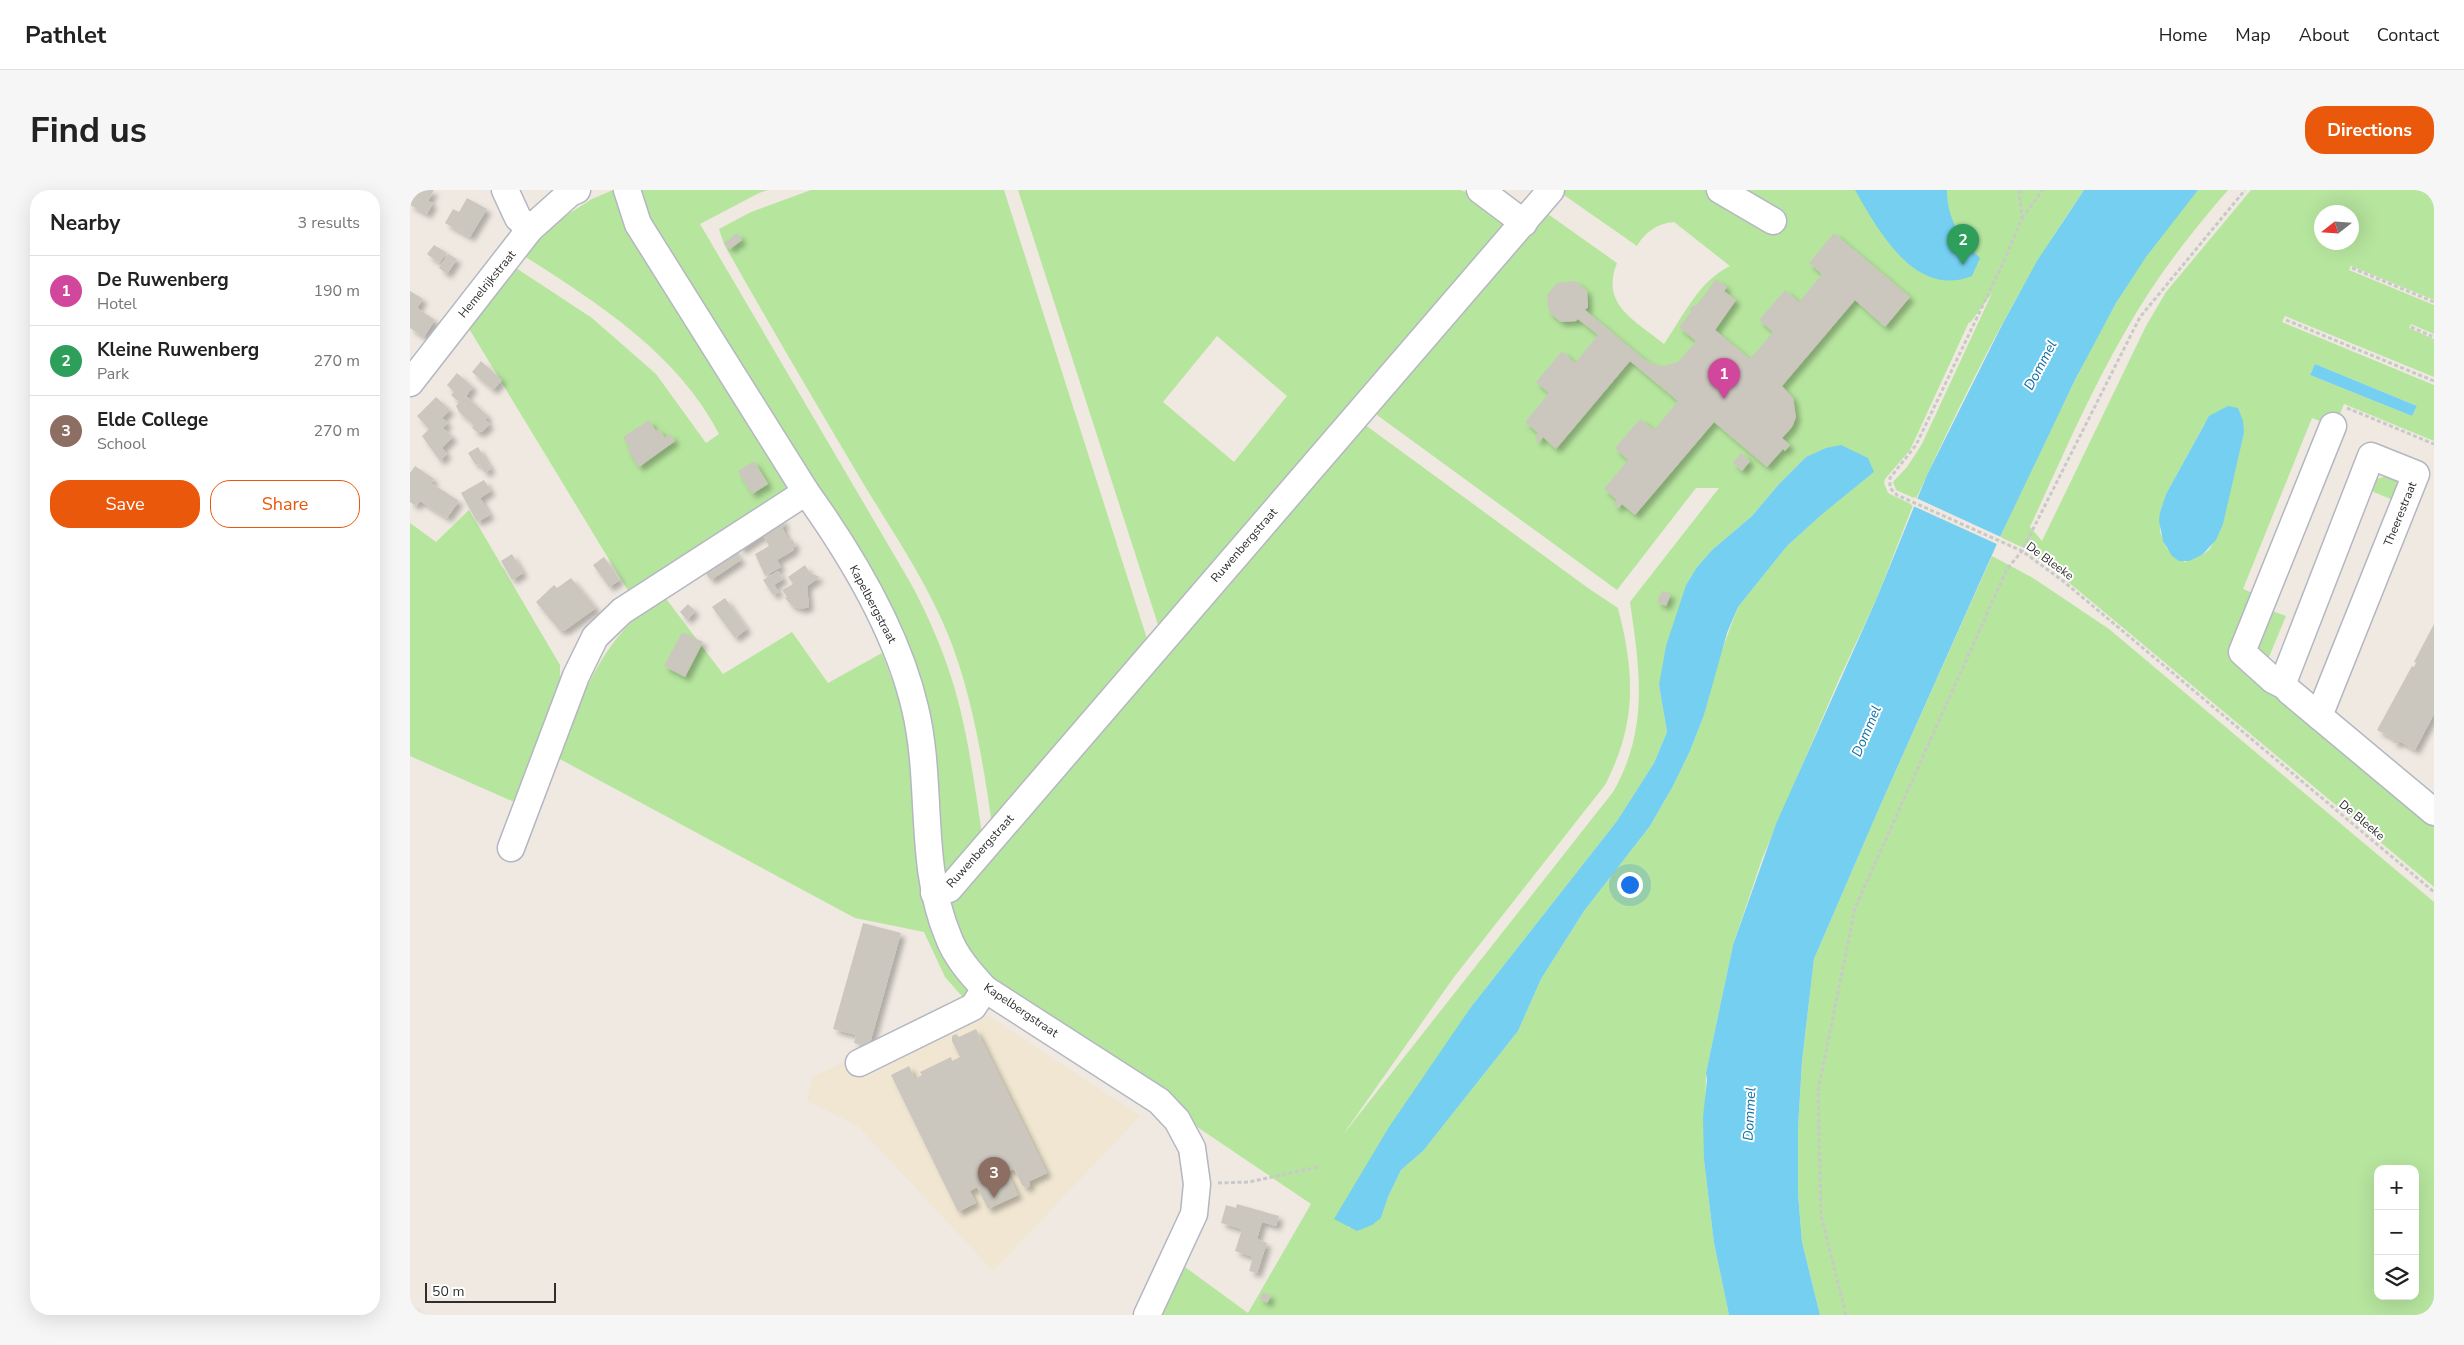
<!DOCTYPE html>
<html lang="en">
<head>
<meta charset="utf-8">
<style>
	:root { --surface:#fff; --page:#f6f6f6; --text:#222; --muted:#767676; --line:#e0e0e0; --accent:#ea580c }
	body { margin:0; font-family:"Nunito Sans",sans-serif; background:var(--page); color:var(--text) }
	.controls { position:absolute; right:15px; bottom:15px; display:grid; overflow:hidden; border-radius:10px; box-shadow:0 5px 20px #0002 }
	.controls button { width:45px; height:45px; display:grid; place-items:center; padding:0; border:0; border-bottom:1px solid var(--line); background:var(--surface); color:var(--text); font:25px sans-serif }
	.compass { position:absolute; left:1904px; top:15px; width:45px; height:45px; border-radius:50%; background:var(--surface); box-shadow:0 5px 20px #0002; rotate:253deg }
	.scale { position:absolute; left:15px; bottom:12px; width:131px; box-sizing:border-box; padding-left:5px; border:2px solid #2e2e2e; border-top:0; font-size:14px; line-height:18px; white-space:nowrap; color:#2e2e2e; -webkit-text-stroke:4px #fff; paint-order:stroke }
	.you { position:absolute; left:1219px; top:694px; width:18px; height:18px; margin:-12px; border:4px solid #fff; border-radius:50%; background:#1a73e8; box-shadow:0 0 0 8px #1a73e833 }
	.badge { display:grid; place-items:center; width:32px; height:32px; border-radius:50%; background:var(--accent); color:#fff; font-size:16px; font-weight:700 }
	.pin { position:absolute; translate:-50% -41px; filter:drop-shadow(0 1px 2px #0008) }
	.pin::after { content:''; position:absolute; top:26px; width:18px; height:15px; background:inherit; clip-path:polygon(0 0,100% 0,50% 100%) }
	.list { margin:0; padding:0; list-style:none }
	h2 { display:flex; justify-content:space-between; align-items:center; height:65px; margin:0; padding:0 20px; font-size:21px }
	h2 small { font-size:16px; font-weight:400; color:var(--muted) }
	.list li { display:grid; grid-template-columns:32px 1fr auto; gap:15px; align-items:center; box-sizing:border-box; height:70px; padding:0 20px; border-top:1px solid var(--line) }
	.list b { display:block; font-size:19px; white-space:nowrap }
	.list p { margin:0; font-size:16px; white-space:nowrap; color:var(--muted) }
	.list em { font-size:16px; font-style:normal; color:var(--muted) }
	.actions { display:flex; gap:10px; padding:15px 20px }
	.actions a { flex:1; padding:11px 0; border:1px solid var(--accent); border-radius:20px; text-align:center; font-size:18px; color:var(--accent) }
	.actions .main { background:var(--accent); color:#fff }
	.icon { flex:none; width:28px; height:28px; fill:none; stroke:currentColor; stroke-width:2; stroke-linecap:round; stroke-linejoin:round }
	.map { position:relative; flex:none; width:2024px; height:1125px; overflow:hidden; border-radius:20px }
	header { display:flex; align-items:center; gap:30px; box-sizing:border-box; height:70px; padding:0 25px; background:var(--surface); border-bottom:1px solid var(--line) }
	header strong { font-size:24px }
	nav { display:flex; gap:28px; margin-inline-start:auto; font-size:18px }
	.intro { display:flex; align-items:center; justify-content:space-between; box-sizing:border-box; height:120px; padding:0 30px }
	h1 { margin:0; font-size:35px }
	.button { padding:12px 22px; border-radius:20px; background:var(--accent); color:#fff; font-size:18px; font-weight:700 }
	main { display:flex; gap:30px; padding:0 30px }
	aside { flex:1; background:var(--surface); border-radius:20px; box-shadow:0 5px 20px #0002 }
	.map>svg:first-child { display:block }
	.education { fill:#f0e6d1 }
	.green { fill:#b6e59e; fill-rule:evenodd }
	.water { fill:#75cff0 }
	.pier { fill:#efe9e1 }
	.building { fill:#cbc7bf; filter:url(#shadow) }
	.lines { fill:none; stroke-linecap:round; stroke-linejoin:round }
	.minor-casing { stroke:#b4b7c1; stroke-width:29 }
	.path { stroke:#c9c9c9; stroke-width:3; stroke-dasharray:4 2.5; stroke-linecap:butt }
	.minor { stroke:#fff; stroke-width:26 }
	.labels { text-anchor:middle; stroke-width:4; stroke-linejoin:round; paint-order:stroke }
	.street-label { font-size:12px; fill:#2e2e2e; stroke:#fff }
	.water-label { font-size:14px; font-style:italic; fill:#0d6fa3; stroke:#fff }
</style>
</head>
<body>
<header>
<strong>Pathlet</strong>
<nav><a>Home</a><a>Map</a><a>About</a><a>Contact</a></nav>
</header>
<div class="intro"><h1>Find us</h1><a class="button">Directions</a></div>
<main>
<aside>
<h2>Nearby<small>3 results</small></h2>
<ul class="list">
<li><span class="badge" style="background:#d1479c">1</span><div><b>De Ruwenberg</b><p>Hotel</p></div><em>190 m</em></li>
<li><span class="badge" style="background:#2e9e5b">2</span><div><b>Kleine Ruwenberg</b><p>Park</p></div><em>270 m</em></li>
<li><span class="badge" style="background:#8d6e63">3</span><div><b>Elde College</b><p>School</p></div><em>270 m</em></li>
</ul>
<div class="actions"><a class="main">Save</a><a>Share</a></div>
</aside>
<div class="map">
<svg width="2024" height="1125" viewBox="0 0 2024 1125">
	<defs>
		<filter id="shadow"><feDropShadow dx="4.5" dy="4.5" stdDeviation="2.5" flood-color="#0004"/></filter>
	</defs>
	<rect width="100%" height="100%" fill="#efe9e1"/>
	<path class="education" d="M557 812 730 926 583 1081 448 936 397 911 403 887Z"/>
	<g class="green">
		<path d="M203 0H206L387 305 223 409 58 137 103 76 182 128 246 184 296 253 309 244C268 164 188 113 114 66L149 30 182 9Z"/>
		<path d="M227 0H358L349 3 290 34 500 392C524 436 544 486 554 536 562 573 567 612 573 650L528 699 503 488 232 26Z"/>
		<path d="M401 0H594L739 455 583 641C573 573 563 505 537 442 515 389 482 341 453 293 406 214 359 134 314 54L309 39 341 22Z"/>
		<path d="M608 0H1051L1070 9 1095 33V41L751 444ZM807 146 877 206 824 272 753 212Z"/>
		<path d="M1154 0H1674C1607 96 1555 203 1506 309L1486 300 1483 292 1497 277 1512 254 1582 103 1560 133 1559 132 1500 260 1475 289 1474 293 1478 303 1503 315 1466 410 1430 487 1352 669 1323 755 1296 883 1294 970 1304 1053 1319 1125H751L775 1077 838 1123 901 1014 774 928 567 782 529 705 956 236 958 237 1178 398 1208 418C1225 484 1227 533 1195 595L1044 787 932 946 1203 602C1239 539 1230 481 1220 412L1309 298H1286L1207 400 967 225 968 222 1135 22 1207 73C1190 115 1225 130 1254 154 1274 125 1288 92 1320 76L1264 32C1248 33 1235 42 1227 56L1151 3ZM1396 267 1464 282 1410 325 1377 356 1328 417 1309 468 1294 525 1280 561 1263 596 1240 636 1174 721 1131 789 1108 841 1013 961 991 980 978 1007 971 1028 938 1038 1047 839 1061 817 1207 631 1244 573 1257 542 1249 495 1276 395 1287 377 1302 360 1342 326 1369 294Z"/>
		<path d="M1788 0H1818C1779 45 1744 90 1715 142 1679 204 1650 272 1620 337L1632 351 1736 136 1756 102 1841 0H2024V110L1941 76 1939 80 2024 115V144L2001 134 1999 138 2024 149V187L1875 126 1872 132 2024 195V251L1934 214 1927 231 1915 233 1902 228 1833 399 1845 404 1824 464 2024 632V697L1651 386 1616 359 1590 347C1627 269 1663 190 1705 115 1728 74 1758 36 1788 0ZM1912 22H1942V52H1912ZM1905 174 2007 216 2002 226 1900 185ZM1818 216 1834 243 1810 341 1799 360 1792 365 1775 372 1757 359 1750 342V322L1756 304 1795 233Z"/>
		<path d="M1975 286 1984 289 1989 295 1988 312 1959 300 1965 290Z"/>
		<path d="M59 320 150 475V489L141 512 152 514 111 615 0 566V333L26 352Z"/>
		<path d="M1582 366 1623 388 1699 439 2024 712V1125H1410L1392 1052 1388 1004V938L1392 871 1404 769 1470 616ZM1968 979H2005V1106H1968Z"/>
		<path d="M254 406 313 484 382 442 418 493 472 463 490 512 510 588 516 680 565 794 557 812 535 787 514 742 445 728 146 567C174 504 192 445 254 406Z"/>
		<path d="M1857 419 1876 426 1856 474 1845 461Z"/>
	</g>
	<g class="water">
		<path d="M1445 0H1537C1537 29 1550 48 1570 68L1562 86C1505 109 1468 40 1445 0Z"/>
		<path d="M1674 0H1788L1736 67 1706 113 1665 190 1590 347 1470 616 1404 769 1392 871 1388 938V1004L1392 1052 1410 1125H1319L1304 1053 1294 970 1293 927 1297 890 1296 883 1323 755 1366 634 1466 410 1517 285 1593 133 1627 71Z"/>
		<path d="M1905 174 2007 216 2002 226 1900 185Z"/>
		<path d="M1818 216 1828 218 1833 231 1834 243 1813 334 1806 350 1792 365 1779 371H1769L1762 366 1753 351 1749 331 1750 322 1756 304 1799 226Z"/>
		<path d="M1431 255 1458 268 1464 282 1411 325 1377 356 1328 417 1317 443 1294 525 1280 561 1263 596 1240 636 1174 721 1131 789 1108 841 1013 961 991 980 978 1007 971 1028 962 1035 947 1041 924 1029 979 937 1061 817 1207 631 1244 573 1257 542 1249 495 1256 456 1276 395 1287 377 1302 360 1342 326 1369 294 1396 267 1416 258Z"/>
	</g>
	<path class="pier" d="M1504 307 1593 348 1589 355 1501 315Z"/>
	<g class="building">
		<path d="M2 0H24L18 11 23 13 17 24 0 15Z"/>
		<path d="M57 8 77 19 60 47 35 33 43 19 49 22Z"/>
		<path d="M327 43 332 50 320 59 314 53Z"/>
		<path d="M1424 43 1500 107 1475 137 1445 110 1372 196 1383 208 1386 227 1382 237 1372 248 1380 255 1375 261 1373 259 1357 277 1304 232 1225 325 1212 314 1208 318 1203 314 1207 310 1194 299 1218 270 1205 258 1230 229 1244 240 1268 211 1220 171 1146 259 1133 247 1129 252 1125 248 1128 243 1115 232 1139 203 1126 192 1152 161 1165 173 1188 145 1168 129 1166 131 1151 132 1139 122 1137 105 1147 93 1165 91 1177 101 1178 117 1175 120 1235 170 1244 175 1254 176 1268 172 1286 151 1269 137 1281 122 1280 119 1283 115 1286 116 1306 89 1317 97 1314 101 1326 110 1305 140 1340 169 1363 142 1349 130 1375 100 1389 112 1412 84 1399 73Z"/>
		<path d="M24 55 37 63 29 73 17 64Z"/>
		<path d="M38 64 47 69 37 84 29 78Z"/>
		<path d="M0 101 13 109 7 118 25 130 14 147 0 138Z"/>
		<path d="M71 171 92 190 83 200 62 182Z"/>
		<path d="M47 183 63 197 56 206 78 226 75 230 80 234 72 242 70 241 68 243 62 238 64 235 49 222 46 216 49 212 41 205 44 202 37 195Z"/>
		<path d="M26 207 40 220 32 228 38 233 33 238 43 247 32 258 37 264 30 271 12 246 19 239 7 226Z"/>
		<path d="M239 230 246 241 249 239 255 248 260 244 265 251 229 277 217 259 220 257 213 247Z"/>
		<path d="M68 257 81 279 75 283 69 274 66 275 58 263Z"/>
		<path d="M1331 263 1340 271 1332 281 1323 273Z"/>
		<path d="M344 271 358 294 342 304 328 281Z"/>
		<path d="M5 276 24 289 21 293 49 311 37 328 10 311 6 316 0 312V283Z"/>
		<path d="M74 290 81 301 70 308 80 325 67 332 51 303Z"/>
		<path d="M371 328 375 335 372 337 379 351 382 349 386 356 383 357 384 360 367 370 371 377 355 386 345 364 359 356 353 345 331 360 326 352Z"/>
		<path d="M321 356 331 370 301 390 292 378Z"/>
		<path d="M102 364 113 383 102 390 91 371Z"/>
		<path d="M194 367 210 390 199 397 183 375Z"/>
		<path d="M395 375 400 383 410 387 397 396 399 417 391 419 382 416 375 408 377 407 372 400 383 394 378 387Z"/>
		<path d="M368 381 373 389 364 395 369 402 363 405 353 390Z"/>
		<path d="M161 388 186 418 154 441 153 439 150 441 126 412 144 395 147 398Z"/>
		<path d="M1252 401 1261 404 1256 416 1247 412Z"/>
		<path d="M315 408 337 439 325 448 302 417Z"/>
		<path d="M278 414 285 421 277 430 270 422Z"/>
		<path d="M2024 434V524L2005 560 1989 551 1988 554 1982 552 1984 549 1967 540 2002 476 2004 477 2006 473 2004 472 2005 470Z"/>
		<path d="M272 442 293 452 275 487 254 476Z"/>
		<path d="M453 733 491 743 459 857 444 853 446 845 423 839Z"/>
		<path d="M566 839 637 983 620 991V996L616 998 612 995 604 979 597 982 608 1005 578 1019 567 997 560 1001 566 1013 548 1022 481 885 499 876 505 889 512 885 510 882 541 867 542 871 550 867 542 851V846L546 844 549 847Z"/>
		<path d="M827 1014 869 1026 866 1036 852 1032 847 1049 857 1053 847 1083 839 1081 843 1067 825 1061 832 1039 811 1033 816 1015 826 1018Z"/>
		<path d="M853 1102 861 1106 857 1113 849 1108Z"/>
		<path d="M0 1116 10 1125H0Z"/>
	</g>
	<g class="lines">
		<defs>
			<g id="minor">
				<path d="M95 0 108 28 120 39"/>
				<path d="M217 0 228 34 396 302C442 366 487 441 505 518 523 592 508 674 538 746 545 766 561 784 575 799L749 911 767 930 782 958 787 994 784 1024 737 1125"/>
				<path d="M1070 0 1114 33"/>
				<path d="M1310 0 1363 31"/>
				<path d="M0 193 120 39 160 3 167 0"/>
				<path d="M1961 266 2006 284 1909 526 1879 501 1875 496 1874 490Z"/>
				<path d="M1875 496 1863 490 1832 462 1923 236"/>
				<path d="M1909 526 2024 622"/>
				<path d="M101 658 166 486 185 447 212 421 396 302"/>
				<path d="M524 703 539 699 1141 0"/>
				<path d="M449 873 563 817 575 799"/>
			</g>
		</defs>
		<use href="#minor" class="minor-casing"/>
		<g class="path">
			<path d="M1609 0 1612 28 1594 71 1506 255 1480 288V298L1487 305 1612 361 1653 391 2024 702"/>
			<path d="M1612 28 1633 0"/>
			<path d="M1942 78 2024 112"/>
			<path d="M1876 130 2024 191"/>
			<path d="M2001 137 2024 147"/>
			<path d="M1937 218 2024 254"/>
			<path d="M808 993 839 992 908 977"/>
			<path d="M1436 1125 1411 1025 1408 901 1445 718 1597 379 1612 361 1730 127 1835 0"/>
		</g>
		<use href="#minor" class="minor"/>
	</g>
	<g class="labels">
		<g class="street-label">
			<text transform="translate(77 94) rotate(-51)" y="4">Hemelrijkstraat</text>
			<text transform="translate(1990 324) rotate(-68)" y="4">Theerestraat</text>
			<text transform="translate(834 355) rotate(-49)" y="4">Ruwenbergstraat</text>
			<text transform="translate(1640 371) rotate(36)" y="4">De Bleeke</text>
			<text transform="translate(463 414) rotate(62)" y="4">Kapelbergstraat</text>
			<text transform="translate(1952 630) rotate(40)" y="4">De Bleeke</text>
			<text transform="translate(570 661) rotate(-48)" y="4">Ruwenbergstraat</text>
			<text transform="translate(611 820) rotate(34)" y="4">Kapelbergstraat</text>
		</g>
		<g class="water-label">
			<text transform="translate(1630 175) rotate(-62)" y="5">Dommel</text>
			<text transform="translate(1456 541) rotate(-67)" y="5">Dommel</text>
			<text transform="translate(1339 924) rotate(-87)" y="5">Dommel</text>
		</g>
	</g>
</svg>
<div class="controls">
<button>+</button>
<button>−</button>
<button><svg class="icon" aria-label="layers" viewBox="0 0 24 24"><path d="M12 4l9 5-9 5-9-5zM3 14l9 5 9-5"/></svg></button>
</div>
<svg class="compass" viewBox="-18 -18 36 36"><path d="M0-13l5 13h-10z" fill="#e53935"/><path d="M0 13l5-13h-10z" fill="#767676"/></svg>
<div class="scale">50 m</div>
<div class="you"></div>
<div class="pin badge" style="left:1314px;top:209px;background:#d1479c">1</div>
<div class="pin badge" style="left:1553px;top:75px;background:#2e9e5b">2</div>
<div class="pin badge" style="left:584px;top:1008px;background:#8d6e63">3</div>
</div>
</main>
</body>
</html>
